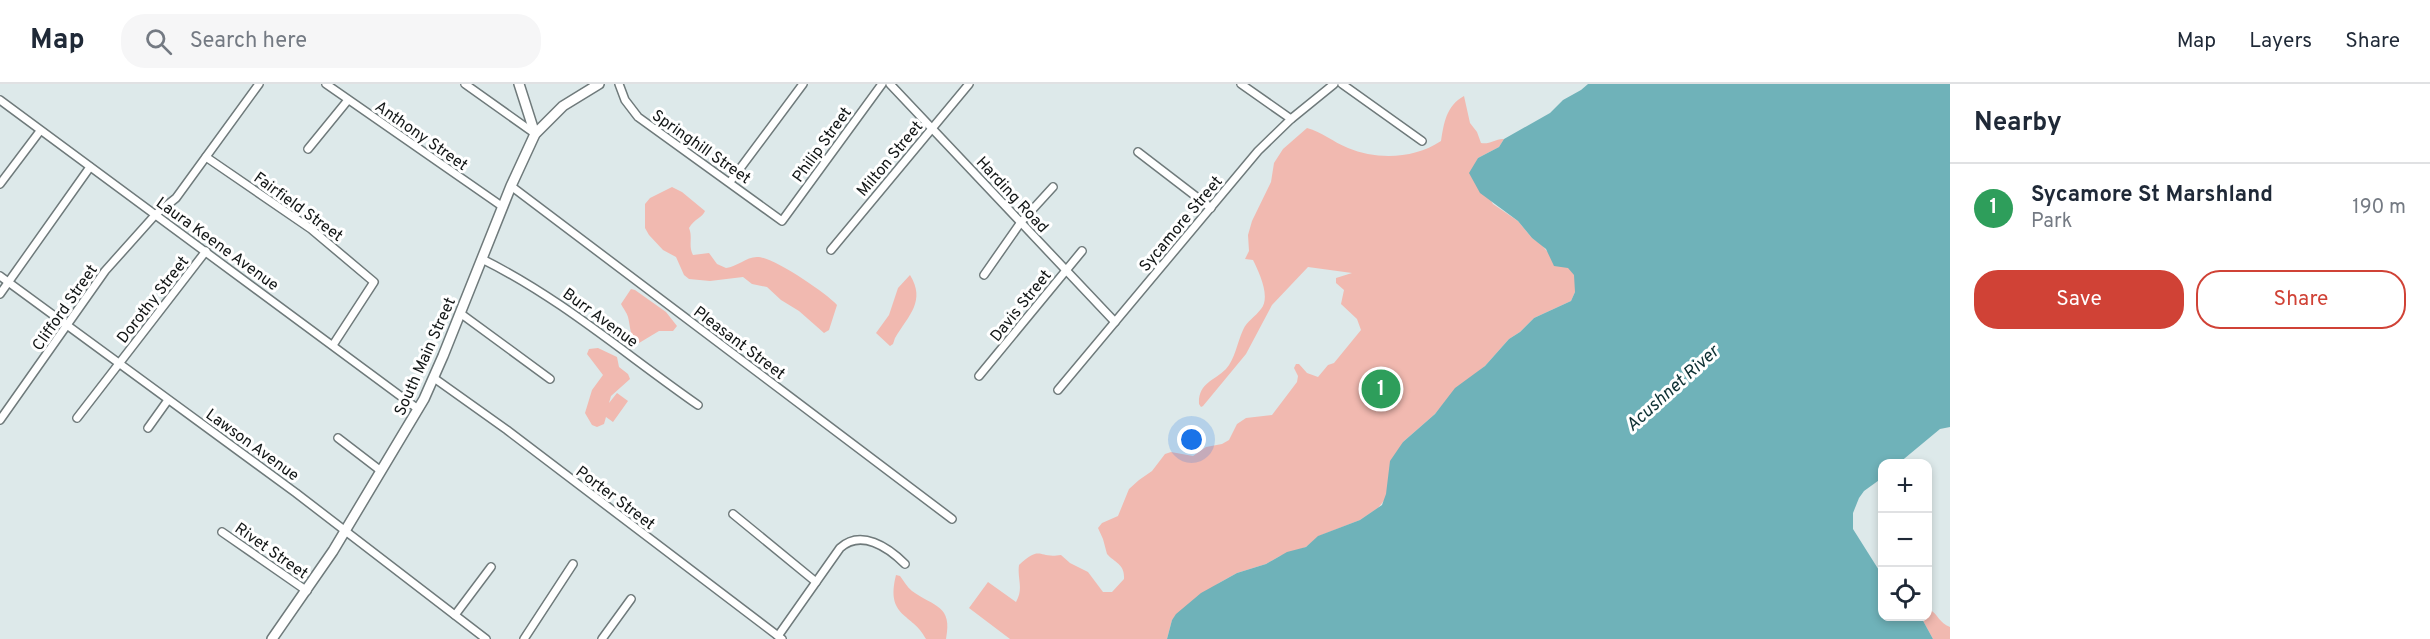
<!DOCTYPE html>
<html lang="en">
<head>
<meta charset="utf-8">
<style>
	:root { --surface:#fff; --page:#f6f6f7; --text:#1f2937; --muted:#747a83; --line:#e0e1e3; --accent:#d04236 }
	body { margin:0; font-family:Overpass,sans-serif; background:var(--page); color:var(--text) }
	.controls { position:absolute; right:18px; bottom:18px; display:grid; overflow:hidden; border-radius:12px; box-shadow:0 3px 9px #0003 }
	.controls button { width:54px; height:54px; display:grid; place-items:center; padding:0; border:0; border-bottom:2px solid var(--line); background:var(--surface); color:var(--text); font:30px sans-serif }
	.you { position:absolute; left:1192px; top:356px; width:21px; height:21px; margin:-15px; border:4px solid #fff; border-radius:50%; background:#1a73e8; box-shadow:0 0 0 9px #1a73e833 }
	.badge { display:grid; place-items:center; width:39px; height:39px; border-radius:50%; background:var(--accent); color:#fff; font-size:20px; font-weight:700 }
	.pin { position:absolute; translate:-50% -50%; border:3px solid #fff; box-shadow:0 2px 6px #0006 }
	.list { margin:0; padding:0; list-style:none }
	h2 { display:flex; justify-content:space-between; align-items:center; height:78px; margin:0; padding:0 24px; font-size:26px }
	h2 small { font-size:20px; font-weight:400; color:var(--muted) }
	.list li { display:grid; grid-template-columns:39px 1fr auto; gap:18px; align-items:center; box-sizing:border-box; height:90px; padding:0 24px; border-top:2px solid var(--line) }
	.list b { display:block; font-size:22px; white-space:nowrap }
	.list p { margin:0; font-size:20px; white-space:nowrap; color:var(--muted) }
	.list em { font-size:20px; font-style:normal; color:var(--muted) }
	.actions { display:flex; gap:12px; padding:18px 24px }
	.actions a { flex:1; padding:14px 0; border:2px solid var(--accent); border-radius:24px; text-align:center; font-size:21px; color:var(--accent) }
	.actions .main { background:var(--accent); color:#fff }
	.icon { flex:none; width:33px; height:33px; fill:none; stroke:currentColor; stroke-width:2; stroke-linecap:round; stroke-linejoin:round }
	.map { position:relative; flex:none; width:1950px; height:555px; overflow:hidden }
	header { display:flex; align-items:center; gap:36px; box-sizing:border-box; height:84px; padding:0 30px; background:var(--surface); border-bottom:2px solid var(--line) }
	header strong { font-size:28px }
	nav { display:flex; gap:33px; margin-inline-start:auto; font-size:21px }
	.search { width:420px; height:54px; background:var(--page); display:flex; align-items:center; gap:15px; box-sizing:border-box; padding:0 21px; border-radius:24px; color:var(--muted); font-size:22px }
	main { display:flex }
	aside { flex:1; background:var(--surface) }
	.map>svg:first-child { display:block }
	.green { fill:#f1b9b0 }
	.water { fill:#6fb2b9 }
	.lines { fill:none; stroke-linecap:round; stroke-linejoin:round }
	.minor-casing { stroke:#6f7a7b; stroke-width:10 }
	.secondary-casing { stroke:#6f7a7b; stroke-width:12 }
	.minor { stroke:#fff; stroke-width:7 }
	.secondary { stroke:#fff; stroke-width:9 }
	.labels { text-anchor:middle; stroke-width:6; stroke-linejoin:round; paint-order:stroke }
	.street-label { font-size:16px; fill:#121616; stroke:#fff }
	.water-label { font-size:18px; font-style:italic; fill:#0d3033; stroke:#fff }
</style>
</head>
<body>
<header>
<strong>Map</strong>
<div class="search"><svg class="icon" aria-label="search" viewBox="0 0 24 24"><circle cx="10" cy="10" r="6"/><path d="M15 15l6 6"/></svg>Search here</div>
<nav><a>Map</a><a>Layers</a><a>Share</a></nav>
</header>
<main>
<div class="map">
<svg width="1950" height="555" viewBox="0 0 1950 555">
	<rect width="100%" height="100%" fill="#dde9ea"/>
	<g class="green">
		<path d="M1464 12 1470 39 1477 48 1481 59C1490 61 1496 54 1504 55L1499 63 1478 74 1473 85 1493 120 1518 137 1532 154 1541 160 1551 172 1577 188 1575 208 1571 217 1534 234 1520 248 1509 255 1485 282 1455 306 1435 330 1403 358 1387 413 1378 424 1360 436 1319 452 1306 463 1280 472 1266 480 1237 489 1219 499 1176 531 1172 536 1167 555H1010L969 524 988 498 1016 518C1024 504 1017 495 1019 481 1042 460 1037 475 1061 471L1070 479 1088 488 1103 508H1112L1124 495C1125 480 1115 479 1107 470L1103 455 1098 444 1102 439 1118 432 1129 405 1139 396 1152 387 1165 370 1171 368 1193 372 1206 363 1222 360 1229 356 1237 340 1246 334 1272 331 1297 298 1298 292 1294 284 1296 280H1299L1307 289 1318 293 1328 281 1334 279 1361 246 1357 235 1341 220 1344 206 1336 199V194L1352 189 1308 183 1272 221 1246 270 1203 322 1201 323 1199 320C1198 299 1214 297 1226 285 1235 275 1237 259 1243 246 1247 237 1255 233 1261 225 1271 213 1259 188 1253 176L1245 175 1249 167 1248 151 1252 137 1271 98 1274 79 1283 65 1307 44C1322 48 1333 58 1348 64 1377 76 1414 75 1441 57 1444 39 1446 22 1464 12Z"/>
		<path d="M672 103 682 108 705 127C703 133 694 135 689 144 693 153 688 162 693 171L709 169 717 180 726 184C737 183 746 173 757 173 772 172 826 209 837 221L829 246 824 249 799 227 781 216 767 203 752 200 743 193 710 197 689 195 684 191 676 173 663 166 649 151 645 144V120L650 114Z"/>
		<path d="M910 191C926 217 909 231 895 254L893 260 890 262 876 249 889 231 898 204Z"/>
		<path d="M631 205 635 206 666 228 677 242 673 247H659L639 259C629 251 631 245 628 233 627 229 623 224 621 220Z"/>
		<path d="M598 264 617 273 619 283 628 290 630 295 611 312 609 319 617 309 628 317 613 338 606 333 604 340 597 343 592 341 585 329 592 306 603 291 587 270 589 265Z"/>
		<path d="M896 491 900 492C904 497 907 503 912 507 934 523 953 521 946 555H926C913 529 885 534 896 491Z"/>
		<path d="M1928 524C1939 531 1939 539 1950 543V555H1933L1921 533 1928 532Z"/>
	</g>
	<path class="water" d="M1588 0H1950V343L1940 345 1899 379 1882 380V394L1864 407 1859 414 1853 429V445L1882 491V532L1921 533 1933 555H1167L1172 536 1176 530 1201 509 1237 489 1266 480 1287 468 1306 463 1318 452 1360 436 1382 421 1386 410 1390 377 1403 358 1435 330 1455 304 1485 282 1509 255 1520 248 1534 234 1571 217 1575 208 1574 191 1568 184 1554 182 1546 165 1532 154 1518 137 1480 109 1469 89 1478 74 1499 63 1504 55 1550 29 1563 16 1581 6Z"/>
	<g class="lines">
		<defs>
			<g id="minor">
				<path d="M326 0 503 123"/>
				<path d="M465 0 534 49"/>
				<path d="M619 0 625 16 638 33 782 137 882 0"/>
				<path d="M890 0 1115 238"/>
				<path d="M1241 0 1291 35"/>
				<path d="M1342 0 1422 57"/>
				<path d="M0 16 418 325"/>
				<path d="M308 65 348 16"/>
				<path d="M1138 68 1211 124"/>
				<path d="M206 73 311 145 374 198 333 261"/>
				<path d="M730 98 803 0"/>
				<path d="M0 100 40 47"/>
				<path d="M511 102 952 435"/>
				<path d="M831 166 969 0"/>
				<path d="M482 175C561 214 626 271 698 321"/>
				<path d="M984 191 1021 138 1053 103"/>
				<path d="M0 192 296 409 486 555"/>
				<path d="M0 210 90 83"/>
				<path d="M460 229 550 295"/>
				<path d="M979 292 1082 167"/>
				<path d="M434 294 507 346 782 555"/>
				<path d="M1058 306 1258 67 1291 35 1334 0"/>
				<path d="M77 334 206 167"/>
				<path d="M0 336 105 187 156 130 176 114 259 0"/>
				<path d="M148 344 168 316"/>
				<path d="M338 354 381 387"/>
				<path d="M733 430 816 498"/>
				<path d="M222 448 307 507"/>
				<path d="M455 531 491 483"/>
				<path d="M778 552 840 464C861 445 888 463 905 480"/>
				<path d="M524 555 573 480"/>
				<path d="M602 555 631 515"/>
			</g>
			<g id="secondary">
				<path d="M519 0 535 50"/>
				<path d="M272 555 333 467 424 315 443 272 511 102 535 50 563 22 599 0"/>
			</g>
		</defs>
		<use href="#minor" class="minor-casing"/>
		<use href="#secondary" class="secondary-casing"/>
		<use href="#minor" class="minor"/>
		<use href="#secondary" class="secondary"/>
	</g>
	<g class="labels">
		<g class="street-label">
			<text transform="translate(422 51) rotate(35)" y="6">Anthony Street</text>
			<text transform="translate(821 60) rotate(-54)" y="6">Philip Street</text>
			<text transform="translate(702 62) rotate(35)" y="6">Springhill Street</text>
			<text transform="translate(889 74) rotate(-50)" y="6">Milton Street</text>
			<text transform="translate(1013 110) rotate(47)" y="6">Harding Road</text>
			<text transform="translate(299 122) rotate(36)" y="6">Fairfield Street</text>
			<text transform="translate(1180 139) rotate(-50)" y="6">Sycamore Street</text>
			<text transform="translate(218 159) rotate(36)" y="6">Laura Keene Avenue</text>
			<text transform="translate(152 215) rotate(-52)" y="6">Dorothy Street</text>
			<text transform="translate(1020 221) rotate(-51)" y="6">Davis Street</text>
			<text transform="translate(64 223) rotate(-55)" y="6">Clifford Street</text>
			<text transform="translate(601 233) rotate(36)" y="6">Burr Avenue</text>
			<text transform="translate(740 258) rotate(37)" y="6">Pleasant Street</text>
			<text transform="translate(424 272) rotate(-66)" y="6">South Main Street</text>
			<text transform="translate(253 360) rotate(36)" y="6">Lawson Avenue</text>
			<text transform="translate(616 413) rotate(37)" y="6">Porter Street</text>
			<text transform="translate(272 466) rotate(35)" y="6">Rivet Street</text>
		</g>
		<g class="water-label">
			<text transform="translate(1672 304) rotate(-42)" y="6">Acushnet River</text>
		</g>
	</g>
</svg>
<div class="controls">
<button>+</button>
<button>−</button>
<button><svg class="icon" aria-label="locate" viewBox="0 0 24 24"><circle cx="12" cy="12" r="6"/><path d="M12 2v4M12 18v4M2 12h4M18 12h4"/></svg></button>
</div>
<div class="you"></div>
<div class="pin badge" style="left:1381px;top:305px;background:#2e9e5b">1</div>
</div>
<aside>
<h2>Nearby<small></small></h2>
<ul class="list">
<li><span class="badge" style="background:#2e9e5b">1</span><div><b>Sycamore St Marshland</b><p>Park</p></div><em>190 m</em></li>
</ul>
<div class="actions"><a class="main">Save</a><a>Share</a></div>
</aside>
</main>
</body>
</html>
